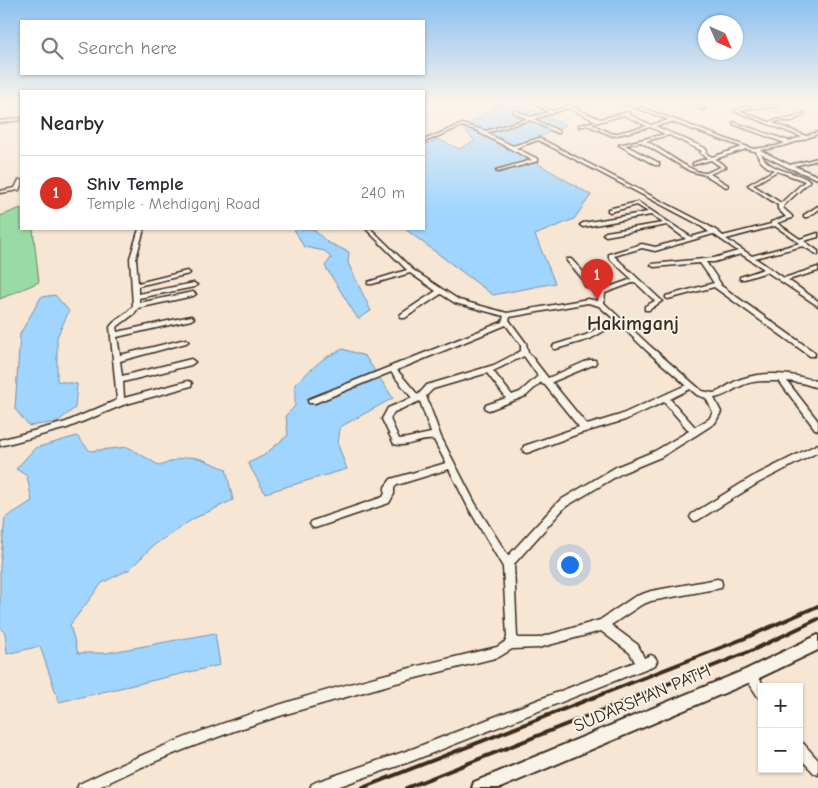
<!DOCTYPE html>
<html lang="en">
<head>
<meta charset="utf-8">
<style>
	:root { --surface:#fff; --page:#f7f7f7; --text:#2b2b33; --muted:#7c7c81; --line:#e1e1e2; --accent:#d93025 }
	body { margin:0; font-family:"Comic Neue",sans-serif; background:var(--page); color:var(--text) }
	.controls { position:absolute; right:15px; bottom:15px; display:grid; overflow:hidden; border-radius:0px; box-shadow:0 1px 4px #0004 }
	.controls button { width:45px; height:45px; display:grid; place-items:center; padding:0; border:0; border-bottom:1px solid var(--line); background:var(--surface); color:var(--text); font:25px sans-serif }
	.compass { position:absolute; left:698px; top:15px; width:45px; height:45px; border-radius:50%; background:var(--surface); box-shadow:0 1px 4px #0004; rotate:135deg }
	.you { position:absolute; left:569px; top:564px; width:18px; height:18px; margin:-12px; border:4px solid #fff; border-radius:50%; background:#1a73e8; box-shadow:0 0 0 8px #1a73e833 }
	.badge { display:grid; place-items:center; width:32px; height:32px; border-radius:50%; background:var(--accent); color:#fff; font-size:16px; font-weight:700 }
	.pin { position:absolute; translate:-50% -41px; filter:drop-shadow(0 1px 2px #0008) }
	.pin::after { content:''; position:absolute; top:26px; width:18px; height:15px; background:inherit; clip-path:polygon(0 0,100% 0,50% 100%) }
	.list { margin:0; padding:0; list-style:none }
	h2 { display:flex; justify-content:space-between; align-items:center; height:65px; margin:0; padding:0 20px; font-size:21px }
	h2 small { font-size:16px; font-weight:400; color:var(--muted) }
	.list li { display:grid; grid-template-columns:32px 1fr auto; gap:15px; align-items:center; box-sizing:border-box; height:75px; padding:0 20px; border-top:1px solid var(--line) }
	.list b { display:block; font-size:19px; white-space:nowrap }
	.list p { margin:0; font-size:16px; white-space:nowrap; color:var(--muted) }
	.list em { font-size:16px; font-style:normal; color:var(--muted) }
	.icon { flex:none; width:28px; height:28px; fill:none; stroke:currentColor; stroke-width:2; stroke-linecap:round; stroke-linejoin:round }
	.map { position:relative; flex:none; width:818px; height:788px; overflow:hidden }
	.search { position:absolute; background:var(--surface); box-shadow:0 1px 4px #0004; left:20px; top:20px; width:405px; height:55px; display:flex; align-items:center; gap:12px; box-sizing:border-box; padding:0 18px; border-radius:0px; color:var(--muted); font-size:19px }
	.panel { position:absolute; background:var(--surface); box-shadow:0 1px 4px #0004; left:20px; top:90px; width:405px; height:140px; border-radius:0px }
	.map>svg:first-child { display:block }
	.green { fill:#99dba6; stroke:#6a8262 }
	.water { fill:#a0d5ff; stroke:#7891a5 }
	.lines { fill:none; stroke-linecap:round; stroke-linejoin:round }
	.street-casing { stroke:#3b2a1e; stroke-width:3 }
	.secondary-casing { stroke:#3b2a1e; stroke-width:4 }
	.street { fill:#f7f3e8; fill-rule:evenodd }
	.secondary { fill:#f7f3e8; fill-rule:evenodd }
	.rail { stroke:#3b2a1e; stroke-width:4 }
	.labels { text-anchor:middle; stroke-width:4; stroke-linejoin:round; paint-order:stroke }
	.near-street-label { font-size:18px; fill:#3b2a1e; stroke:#f7f3e8 }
	.district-label { font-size:20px; font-weight:bold; fill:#3b2a1e; stroke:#f7f3e8 }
</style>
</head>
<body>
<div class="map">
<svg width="818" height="788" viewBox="0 0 818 788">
	<rect width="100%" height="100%" fill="#f7e6d4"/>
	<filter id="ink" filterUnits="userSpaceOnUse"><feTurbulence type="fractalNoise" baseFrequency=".02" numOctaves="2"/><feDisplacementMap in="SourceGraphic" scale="10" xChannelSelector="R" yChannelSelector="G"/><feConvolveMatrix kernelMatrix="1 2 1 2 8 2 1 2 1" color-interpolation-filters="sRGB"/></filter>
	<g filter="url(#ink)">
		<path class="green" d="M21 208V229H33L39 282 0 299V216Z"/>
		<g class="water">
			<path d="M496 106H521L566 125 513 149 591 195 574 219 535 235 555 283 493 295 405 229H424V145L438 139 459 149 475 141 463 128Z"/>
			<path d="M294 229H313L327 242 349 252 348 263 371 311 358 319 325 266 331 258 325 251 304 247Z"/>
			<path d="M55 295 69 311 57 337V381L77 384 75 408 57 422 29 426 15 409 20 334 41 297Z"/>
			<path d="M343 349 365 356 393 398 340 427 338 445 347 469 265 493 248 463 263 456 288 435 286 415 295 406V384L323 359Z"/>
			<path d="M77 436 90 451 128 447 160 466C193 452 194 456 226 469L233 500 193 519 154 545 130 569 102 583 70 625 78 653H106L215 633 220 665 59 702 40 646 7 654 5 633 0 628V566L5 518 32 501 27 476 16 469 35 448Z"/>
		</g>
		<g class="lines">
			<defs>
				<g id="street">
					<path d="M493 102H498L500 104 498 105Z"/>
					<path d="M531 102H537L552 111 581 102H588L572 107 600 119 628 112 630 113 628 114 651 125 669 120 620 102H627L753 149 776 146 785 143 733 124V122L789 141 802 137 735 111C748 102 763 108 777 104L778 106C766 110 752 105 740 111L769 122C777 118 784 121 792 118 796 117 800 114 804 113V115L792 121H777L773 123 806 136 818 132V134C798 141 781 148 760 150L790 165 818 158V160L794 166 818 176V179L787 167 761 154C769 172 796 171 810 181L783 206V208L792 216V218L777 223 800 239 818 233V237L804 241 818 251V255L803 246 755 258 784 278 818 267V271L788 280 818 301V306L767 272 744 279H740V277L764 269 741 254 714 262H706L721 284 720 285 814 352 815 354 814 356H810L714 287 668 299 666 298V296L714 283 700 263 654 267 651 265 652 264 714 258 738 251 713 234 655 251 642 248 614 256 662 301 649 310H645V306L655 301 635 282 605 293 604 303 650 346 702 391 713 393 717 392C725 388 732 382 741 379 764 371 795 373 818 382V388L802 383 787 381 818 421V430L815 429 779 381C767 381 754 380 743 385 733 389 725 397 714 398L721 412 715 423 698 434 661 457 622 473 565 507 514 564 517 638H538L600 620 634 597 651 591 717 579 721 580 722 584 721 588 651 601 641 605 611 625 638 645 644 658 651 655 655 657 657 661 655 665 412 761 334 788H310L312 784 316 782 412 749 635 662 630 653 601 631 538 648 512 649 499 657 392 684 286 714 234 731 183 750 137 769 97 788H77L79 784C129 760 180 738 233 720 319 690 408 668 497 647L506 641 507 637 503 567 469 509 449 469 397 485 394 488V494L389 503 315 528 312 527 310 524 312 521 383 497 385 493V487L391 479 446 463 434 440C420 438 408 448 394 444L382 419 388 408 412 398 391 372 315 403H309L308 401 309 399 502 322 504 316 455 303 441 294 405 318H401L400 316 401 314 436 291 410 273 372 284H368V282L407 270 366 229H371L413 270 459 300 507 313 588 299 598 301 599 294 585 286 581 277 567 261V259H571L586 275 590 284 601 290 632 279 609 258V254L642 244 655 247 686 239 667 225 606 236 603 234 606 232 663 223 651 215 583 227 580 225 583 223 648 212 637 205 610 212 608 211V209L638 202 691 237 709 232 698 224 538 140 516 148 538 159V161L498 172 496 171V170L532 160 480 133 479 131 462 126 424 142V140L462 124 486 131 527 119 513 112 514 110 531 117 549 112ZM568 108 596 121 579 125V127L587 125 613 136 650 127 665 134 619 145 655 165H659V163L625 145 641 142 690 171 705 175 726 187 728 186V185L710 174 726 167 715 159 746 149 753 151H756C759 161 764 166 774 170L748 185 778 205V209L786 217 771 222V224L723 236 717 231 702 222 539 138 513 146 486 133 530 120 557 133H559V131L534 119ZM624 115 647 126 613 134 591 124ZM672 122 742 147 712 157 705 153 707 151 705 148 655 126ZM669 135 702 151 700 153 708 158 693 163V165L711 160 721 167C716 168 710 172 706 173 692 174 659 147 646 141ZM777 171 805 181 781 203 753 185ZM775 226 800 243 752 256 726 239ZM588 303 599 306 614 319 586 335 554 345 553 347 554 349H556L590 339 618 323 646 350 686 385 620 415 587 425 552 382 595 364 596 362 595 360H589L548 378 528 352 526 343 509 320 510 317ZM506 325 521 345V351L494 365 427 385 418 395 397 370ZM524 356 538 376 520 392 512 395 493 371ZM487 373 506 398 486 405 485 407 486 409 489 410 526 396 541 382 542 384 545 385 579 427 524 446 523 449 524 452 527 453 578 434 625 420 664 402 689 431 655 451 616 467 559 501 508 556 475 503 441 437 426 396 433 389ZM690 389 697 395 706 398 713 412 709 419 695 427 670 399ZM420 401 431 433 407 438 399 439 390 419 394 412Z"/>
					<path d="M684 102H690L705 109 702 110Z"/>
					<path d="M21 118V120L0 123V121Z"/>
					<path d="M19 180H21V185L19 190 0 193V191L15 188Z"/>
					<path d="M818 206V210L808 217H804V215Z"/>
					<path d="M139 229H144L136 258 138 283 187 271 190 273 189 274 138 286V294L194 283 197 285 194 287 139 298V303L193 292 196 294 193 296 138 308 134 314 118 326 116 327 117 332 191 316 194 318 191 320 117 337 120 355 186 339 189 341 186 343 120 361 122 376 191 359 195 362 191 365 123 382 124 398 188 381 191 382 192 384 191 386 123 405 67 428 0 446V440L66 422 117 400 110 327C116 318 127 315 133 306L130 258Z"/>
					<path d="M818 444V452L758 483 698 520 695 521 692 520 690 517 692 514 752 477Z"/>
					<path d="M750 669 754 671 765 687H762V699L758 697 744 675 746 671Z"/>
					<path d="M799 741 803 743 818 760V775L814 773 799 757Z"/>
				</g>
				<path id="secondary" d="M818 635V650L755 680 500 788H472L474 782 745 670Z"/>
			</defs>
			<use href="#street" class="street-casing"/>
			<use href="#secondary" class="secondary-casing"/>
			<use href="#street" class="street"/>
			<use href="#secondary" class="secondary"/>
			<g class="rail">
				<path d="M362 788 743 639 818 606"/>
				<path d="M406 788 751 651 818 619"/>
			</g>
		</g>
	</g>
	<linearGradient id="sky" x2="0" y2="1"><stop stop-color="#8bc1f1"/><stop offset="0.48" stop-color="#fbf4ec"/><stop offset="1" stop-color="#fbf4ec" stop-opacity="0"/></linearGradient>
	<rect width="818" height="213" fill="url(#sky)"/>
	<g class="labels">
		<g class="near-street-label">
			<text transform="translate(642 698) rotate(-23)" y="6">SUDARSHAN PATH</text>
		</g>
		<g class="district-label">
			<text x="633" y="330">Hakimganj</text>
		</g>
	</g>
</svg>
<div class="controls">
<button>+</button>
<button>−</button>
</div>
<svg class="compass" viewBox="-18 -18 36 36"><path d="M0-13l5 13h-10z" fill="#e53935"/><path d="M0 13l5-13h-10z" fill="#7c7c81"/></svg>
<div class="you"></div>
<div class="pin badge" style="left:597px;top:300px">1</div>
<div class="search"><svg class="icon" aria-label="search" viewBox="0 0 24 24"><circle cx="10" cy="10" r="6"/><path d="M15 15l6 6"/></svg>Search here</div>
<section class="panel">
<h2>Nearby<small></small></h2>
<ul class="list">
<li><span class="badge">1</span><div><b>Shiv Temple</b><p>Temple · Mehdiganj Road</p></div><em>240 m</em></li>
</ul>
</section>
</div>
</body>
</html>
